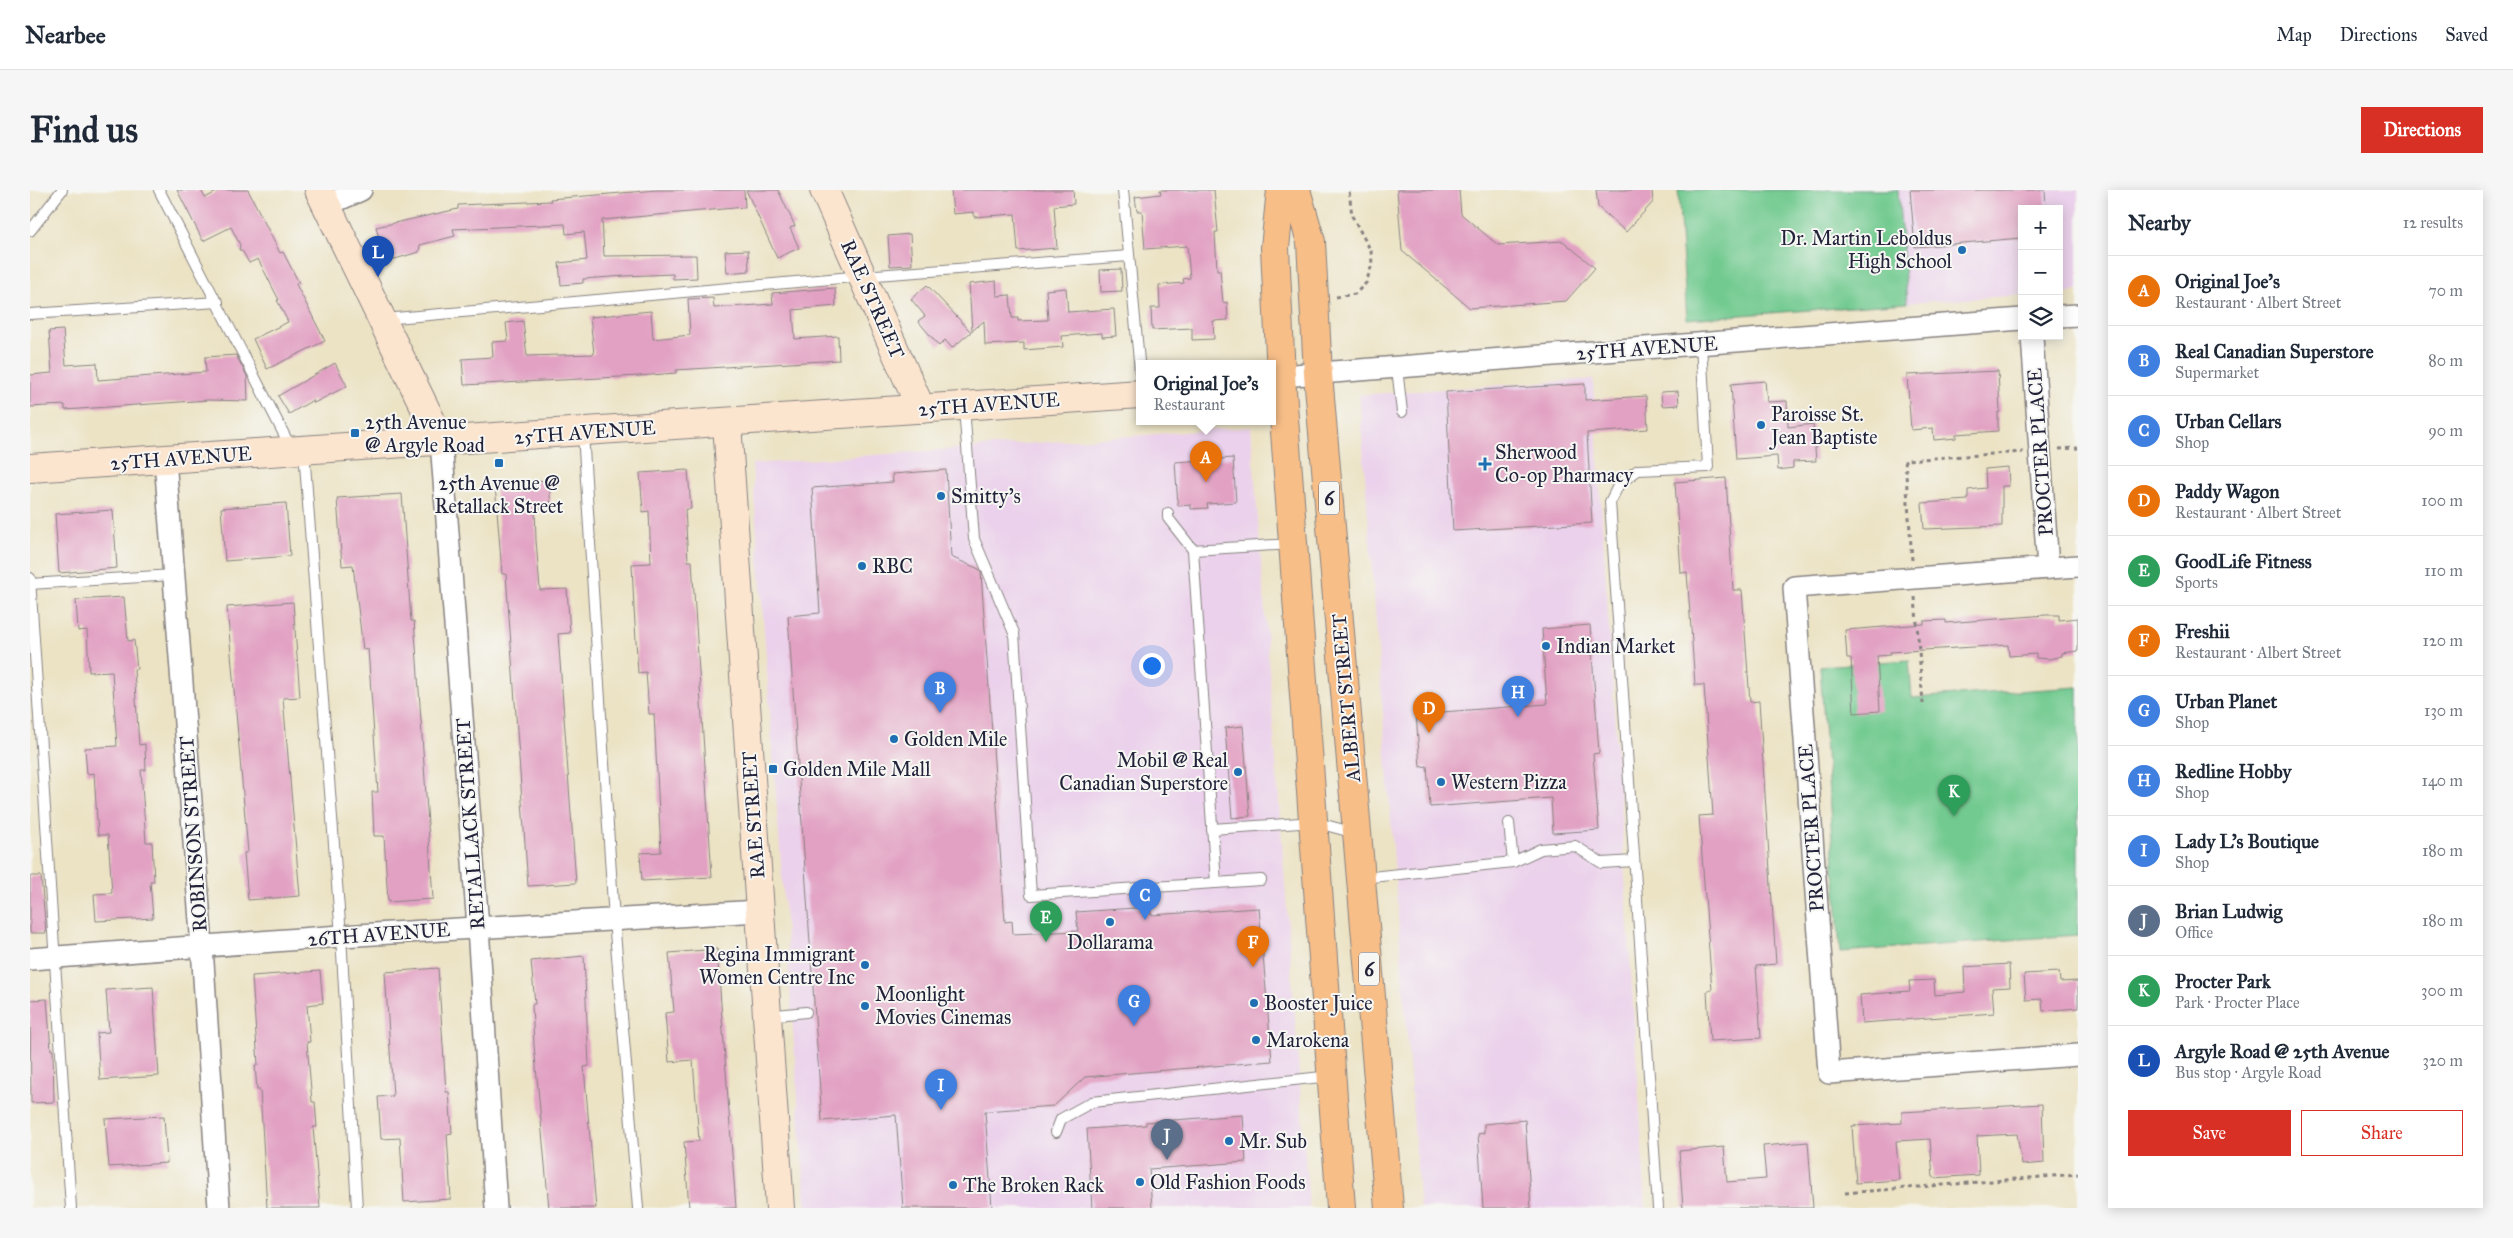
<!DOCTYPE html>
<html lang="en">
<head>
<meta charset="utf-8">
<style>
	:root { --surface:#fff; --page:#f6f6f7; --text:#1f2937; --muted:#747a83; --line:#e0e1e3; --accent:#d93025 }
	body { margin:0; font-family:"IM FELL Great Primer",serif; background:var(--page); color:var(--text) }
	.controls { position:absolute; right:15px; top:15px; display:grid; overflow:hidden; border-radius:0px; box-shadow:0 2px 12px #0003 }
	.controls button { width:45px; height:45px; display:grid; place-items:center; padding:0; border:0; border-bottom:1px solid var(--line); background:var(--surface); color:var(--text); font:25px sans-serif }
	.you { position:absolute; left:1121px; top:475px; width:18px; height:18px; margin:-12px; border:4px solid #fff; border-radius:50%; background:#1a73e8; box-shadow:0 0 0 8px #1a73e833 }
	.badge { display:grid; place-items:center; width:32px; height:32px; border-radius:50%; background:var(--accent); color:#fff; font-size:16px; font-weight:700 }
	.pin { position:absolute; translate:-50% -41px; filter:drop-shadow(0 1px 2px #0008) }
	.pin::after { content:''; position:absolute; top:26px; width:18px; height:15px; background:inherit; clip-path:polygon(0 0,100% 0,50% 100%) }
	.popup { position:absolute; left:1106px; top:170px; width:140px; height:65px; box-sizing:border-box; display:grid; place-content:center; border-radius:0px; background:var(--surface); filter:drop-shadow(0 1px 4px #0005); font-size:16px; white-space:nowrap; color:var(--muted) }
	.popup b { font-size:19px; color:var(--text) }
	.popup::after { content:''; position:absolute; left:50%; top:100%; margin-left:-10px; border:10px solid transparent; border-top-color:var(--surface) }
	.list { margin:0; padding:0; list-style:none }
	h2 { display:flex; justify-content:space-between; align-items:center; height:65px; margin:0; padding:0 20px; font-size:21px }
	h2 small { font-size:16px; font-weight:400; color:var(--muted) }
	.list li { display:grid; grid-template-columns:32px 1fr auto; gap:15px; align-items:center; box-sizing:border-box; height:70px; padding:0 20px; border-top:1px solid var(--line) }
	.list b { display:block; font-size:19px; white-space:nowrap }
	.list p { margin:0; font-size:16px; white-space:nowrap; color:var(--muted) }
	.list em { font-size:16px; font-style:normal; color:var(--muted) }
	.actions { display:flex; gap:10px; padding:15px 20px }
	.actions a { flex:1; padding:11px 0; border:1px solid var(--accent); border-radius:0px; text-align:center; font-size:18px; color:var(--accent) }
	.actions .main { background:var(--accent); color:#fff }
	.icon { flex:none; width:28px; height:28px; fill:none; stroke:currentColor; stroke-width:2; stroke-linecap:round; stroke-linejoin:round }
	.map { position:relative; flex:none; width:2048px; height:1018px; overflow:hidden; border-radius:0px }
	header { display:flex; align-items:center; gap:30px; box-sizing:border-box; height:70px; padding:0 25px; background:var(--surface); border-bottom:1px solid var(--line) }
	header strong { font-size:24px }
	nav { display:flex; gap:28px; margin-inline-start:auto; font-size:18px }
	.intro { display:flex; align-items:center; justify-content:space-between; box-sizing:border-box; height:120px; padding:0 30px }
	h1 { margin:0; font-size:35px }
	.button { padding:12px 22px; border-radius:0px; background:var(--accent); color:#fff; font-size:18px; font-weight:700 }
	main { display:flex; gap:30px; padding:0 30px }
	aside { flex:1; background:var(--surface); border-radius:0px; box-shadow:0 2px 12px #0003 }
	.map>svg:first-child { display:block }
	.built { fill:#ebd1eb }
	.green { fill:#72ca90; stroke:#4a7666 }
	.building { fill:#e2a1c3 }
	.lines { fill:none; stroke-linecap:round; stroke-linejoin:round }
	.lane-casing { stroke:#878280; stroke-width:12 }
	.street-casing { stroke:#878280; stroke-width:24 }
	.secondary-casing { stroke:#878280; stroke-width:30 }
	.primary-casing { stroke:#878280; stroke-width:30 }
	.path { stroke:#878280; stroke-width:3; stroke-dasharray:4 4; stroke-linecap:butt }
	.lane { stroke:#fff; stroke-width:10 }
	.street { stroke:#fff; stroke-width:21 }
	.secondary { stroke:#fce5cf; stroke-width:28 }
	.primary { stroke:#f7be88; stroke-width:28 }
	.poi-dot { fill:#1f6fb2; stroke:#f6f6f2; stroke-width:2 }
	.labels { text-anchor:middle; stroke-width:4; stroke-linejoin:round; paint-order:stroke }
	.shield { fill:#f6f6f2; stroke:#626272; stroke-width:1 }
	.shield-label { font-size:19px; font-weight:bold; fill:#22223b }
	.poi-label { font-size:20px; fill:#22223b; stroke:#f6f6f2; text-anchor:start }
	.street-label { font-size:20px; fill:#22223b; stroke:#f6f6f2 }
</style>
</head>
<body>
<header>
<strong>Nearbee</strong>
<nav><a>Map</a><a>Directions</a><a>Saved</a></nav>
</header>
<div class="intro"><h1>Find us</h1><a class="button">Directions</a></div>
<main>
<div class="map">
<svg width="2048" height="1018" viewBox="0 0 2048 1018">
	<rect width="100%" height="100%" fill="#f6f6f2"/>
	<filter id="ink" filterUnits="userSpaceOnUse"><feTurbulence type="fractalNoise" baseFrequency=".02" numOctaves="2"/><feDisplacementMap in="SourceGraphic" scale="10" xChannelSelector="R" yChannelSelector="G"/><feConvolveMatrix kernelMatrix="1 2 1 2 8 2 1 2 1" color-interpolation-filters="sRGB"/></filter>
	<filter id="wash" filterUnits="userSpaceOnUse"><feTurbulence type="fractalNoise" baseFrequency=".0096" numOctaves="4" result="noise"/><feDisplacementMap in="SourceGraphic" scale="20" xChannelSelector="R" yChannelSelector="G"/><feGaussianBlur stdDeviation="1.12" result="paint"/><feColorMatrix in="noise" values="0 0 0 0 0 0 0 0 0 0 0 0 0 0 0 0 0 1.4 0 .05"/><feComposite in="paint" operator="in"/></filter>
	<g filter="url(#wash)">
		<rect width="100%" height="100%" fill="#ece3c5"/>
		<g class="built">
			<path d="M1868 0H2048V101L2029 103V19H1992V105L1877 113Z"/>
			<path d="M1563 189 1616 1018H1390L1329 205Z"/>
			<path d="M1221 237 1279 1018H776L722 274Z"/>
		</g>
		<g class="green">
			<path d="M1648 0H1868L1877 113 1657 129Z"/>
			<path d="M1879 470 1882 508 2048 497V745L1810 762 1790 476Z"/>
		</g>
		<g id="blocks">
			<g class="building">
				<path d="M147 0H171L175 8 190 0H218L250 63 253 62 269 93 266 94 295 151 237 179 223 149 258 132 247 110H249L228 69 219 73 213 62 209 60 210 55 201 37 173 51Z"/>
				<path d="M627 0H714L715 17 572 30 574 66 666 65 667 88 643 89V84L595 86 553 89V93L531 95 529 73 557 70 554 42 536 44 535 34 423 39 425 46 390 55 389 62 358 71 352 60 346 37 428 19V15L521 11 520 9Z"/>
				<path d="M716 0H748L765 36 760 38 769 58 747 68Z"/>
				<path d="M921 0H1043L1044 14 1024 16 1027 58 988 61 985 24 944 27V22L923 24Z"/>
				<path d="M1130 0H1184L1188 42H1185L1187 80H1190L1193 113 1197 112 1198 130 1183 131 1184 149 1162 150V138L1122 140 1121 118H1130L1129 95 1154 93 1153 89 1160 88 1157 56 1115 59 1112 21H1107L1105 7 1131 4Z"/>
				<path d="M1367 0H1429L1431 24 1468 55 1533 51 1565 78 1536 111 1440 118 1372 61Z"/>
				<path d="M1566 0H1622L1623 12 1596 42 1568 17Z"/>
				<path d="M1880 0H2015L2016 19H1992V48L1885 57Z"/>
				<path d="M880 44 882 75 860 76 858 46Z"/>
				<path d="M718 60 719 81 697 83 695 61Z"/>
				<path d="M1091 79 1092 101 1071 102 1070 80Z"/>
				<path d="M966 91 967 106 980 105 982 128H988V131L1018 130 1016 100 1036 98 1038 122 1084 119 1086 146 1072 147V143L1032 146 1033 157 994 160V153L955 155 954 131 942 141 939 94Z"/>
				<path d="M897 95 941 142 922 158 915 150 909 156 888 131 895 126 881 109Z"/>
				<path d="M805 98 806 116 763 120 765 149 808 146 809 170 646 180V183L609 186 434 195 432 169 463 167 462 152 478 151 476 133 493 131 497 166 564 164 560 127 621 121 623 149 660 145 658 109 683 108 684 118 743 114 742 103Z"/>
				<path d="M33 140 36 175 67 173 68 190 176 182 175 167 206 165 217 186 218 211 178 210 35 220V215L0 217V185L22 183 19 141Z"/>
				<path d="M305 173 317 196 284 213 283 210 259 224 248 206Z"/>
				<path d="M1968 181 1970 222H1968V241L1926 244V248L1904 250 1903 238 1881 240 1877 185Z"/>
				<path d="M1735 191 1737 212 1757 211 1758 237 1783 234 1786 271 1763 272V278L1748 280 1747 266 1706 269 1701 194Z"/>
				<path d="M1555 194V210L1616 206 1618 239 1557 243 1562 333 1423 341 1416 202Z"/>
				<path d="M1648 201 1649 215 1632 216 1631 202Z"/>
				<path d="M1203 268 1206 312 1177 314 1178 318 1161 319V315L1148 316 1145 272Z"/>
				<path d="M1978 277 1979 296H1972V336L1894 339 1892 313 1938 310V300L1956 298 1955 279Z"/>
				<path d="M658 280 661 319H655L658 371H662L682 687 612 691 610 663 631 662 624 524H619L616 482 608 483 604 418 602 374 621 373 619 321 613 322 610 283Z"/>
				<path d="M916 280 921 367 949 379 951 382 975 732 982 731 983 744 1048 741 1046 722 1120 717 1121 725 1229 718 1242 871 1055 887 1024 916 955 921 962 1018H873L866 925 792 931 758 426 790 423 782 298 863 292 862 284Z"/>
				<path d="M1696 288 1703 400H1712L1720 512 1729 511 1746 774 1726 776 1731 848 1680 851 1677 801 1682 800 1669 626 1683 625 1674 495H1665L1657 382 1651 383 1645 292Z"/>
				<path d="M519 290 521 318 505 319 506 350 510 400 537 399 540 443 528 444 546 693 498 696 476 384H472L465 294Z"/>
				<path d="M372 304 381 431H384L386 456 403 709 358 712 354 646H344L342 602H348L338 459 333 460 323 375 312 376 307 308Z"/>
				<path d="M256 313 260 366 195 371 191 318Z"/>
				<path d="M83 320 87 378 29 383 25 324Z"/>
				<path d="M94 407 98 451 104 450 107 479H104L109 555 115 554 116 580H111L116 652H122L124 691H120L123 728 66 731 64 704 82 703 78 645H68L64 583 57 584 55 558 87 556 82 481 59 482 57 440 48 441 46 410Z"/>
				<path d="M263 412 270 507 253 508 270 706 218 710 214 663 218 662 197 417Z"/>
				<path d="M2016 425H2029V430L2048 428V461L2032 463V466L2019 469 2006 468V464L1979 466 1978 455 1860 462V465L1847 466 1850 521 1824 523 1821 468H1817L1815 440 1894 434V431L1916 430V433Z"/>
				<path d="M1560 435 1569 563 1563 564 1569 640 1523 643 1521 608 1400 617 1397 576 1390 577 1386 524 1517 514 1512 439Z"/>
				<path d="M1213 536 1220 626 1202 628 1195 538Z"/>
				<path d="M0 686H11L16 743H0Z"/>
				<path d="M687 759 706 1018H659L654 952 669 951 663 870 639 872 635 823 644 822 639 763Z"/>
				<path d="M554 766 559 876 554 877 566 1018H519L504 855 502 814H505L501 771Z"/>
				<path d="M1979 774 1980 797 1962 798 1964 823 1832 833 1830 805 1880 801 1879 791 1904 790 1905 805 1935 802 1934 777Z"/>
				<path d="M408 778 416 902H419L422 943 417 944 421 1009 374 1012 370 948 351 949 348 907 363 906 355 782Z"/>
				<path d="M290 781 293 813 277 815 280 852H277L282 912H285L287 937H283L290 1018H237L230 900H227L225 875H228L222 786Z"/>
				<path d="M2029 782 2030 792 2048 791V818L2013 821 2012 809 1996 810 1994 784Z"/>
				<path d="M123 797 129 886 70 890 67 843 79 842 76 800Z"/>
				<path d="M17 809 21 860H23L24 912 1 913 0 810Z"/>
				<path d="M2012 914 2014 973 1992 975 1987 944 1947 946 1949 985 1903 988 1900 949 1866 951 1869 990 1826 993 1822 936 1872 933V922Z"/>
				<path d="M1213 925 1216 972 1119 979 1122 1018H1062L1057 939 1116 935V932Z"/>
				<path d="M134 926 137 973 79 977 75 929Z"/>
				<path d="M1495 930 1501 1018H1453L1448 944 1454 943V934Z"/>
				<path d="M1778 952 1783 1018H1653L1649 961 1694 957 1697 992 1736 989 1733 956Z"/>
			</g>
		</g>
	</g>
	<g filter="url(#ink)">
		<use href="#blocks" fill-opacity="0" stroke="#878280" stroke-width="1"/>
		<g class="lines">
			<defs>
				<g id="lane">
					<path d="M129 0 261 258"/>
					<path d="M1093 0 1110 182"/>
					<path d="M0 41 32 0"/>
					<path d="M0 124 188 112"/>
					<path d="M354 129 833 86 1099 66"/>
					<path d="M1367 178 1372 222"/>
					<path d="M934 217 944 349 984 443 1001 705 1231 690"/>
					<path d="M553 243 584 730 608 1018"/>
					<path d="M274 261 311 746 327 1018"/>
					<path d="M1138 323V328L1163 360 1262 354"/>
					<path d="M1163 360 1186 693"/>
					<path d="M0 388 41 1018"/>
					<path d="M0 394 143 385"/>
					<path d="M1479 633 1483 672"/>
					<path d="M1182 639 1284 632 1325 643"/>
					<path d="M1332 688 1483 672 1511 659 1545 656 1572 673 1604 671"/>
					<path d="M737 826 776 822"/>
					<path d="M1026 942 1031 929 1062 912 1301 886"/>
					<path d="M1628 1018 1580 312 1589 294 1608 280 1678 277 1671 154"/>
				</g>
				<g id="street">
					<path d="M297 15 331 0"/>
					<path d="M2029 126 2048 125"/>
					<path d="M2002 146 2018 378"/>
					<path d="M1251 186 1992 129"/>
					<path d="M411 251 448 737 466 1018"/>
					<path d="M135 269 172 757 189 1018"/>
					<path d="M2048 376 1764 397 1799 883 2048 865"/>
					<path d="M0 769 311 746 729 721"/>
				</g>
				<g id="secondary">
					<path d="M289 0 411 251"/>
					<path d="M794 0 891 219"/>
					<path d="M697 233 750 1018"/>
					<path d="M0 278 1110 204"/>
				</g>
				<g id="primary">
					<path d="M1251 0 1245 58 1251 186 1311 1018"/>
					<path d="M1266 0 1281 52 1288 184 1359 1018"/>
				</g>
			</defs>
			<use href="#lane" class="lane-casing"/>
			<use href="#street" class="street-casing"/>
			<use href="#secondary" class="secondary-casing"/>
			<use href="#primary" class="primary-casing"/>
			<g class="path">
				<path d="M1306 107 1325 104 1336 93 1342 74 1341 61 1322 26 1319 0"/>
				<path d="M2029 259 2048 258"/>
				<path d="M1882 370 1875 270 1993 262"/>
				<path d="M1885 407 1893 514"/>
				<path d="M1815 1003 2048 984"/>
			</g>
			<use href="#lane" class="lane"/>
			<use href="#street" class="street"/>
			<use href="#secondary" class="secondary"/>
			<use href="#primary" class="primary"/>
		</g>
	</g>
	<g class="poi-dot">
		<circle cx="1932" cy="60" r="5"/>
		<circle cx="1731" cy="235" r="5"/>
		<rect x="320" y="238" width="10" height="10" rx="2.5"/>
		<rect x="464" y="268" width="10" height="10" rx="2.5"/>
		<path d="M1452.5 266.5h5v5h5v5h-5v5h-5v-5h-5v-5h5z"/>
		<circle cx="911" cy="306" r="5"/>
		<circle cx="832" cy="376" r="5"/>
		<circle cx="1516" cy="456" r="5"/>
		<circle cx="864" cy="549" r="5"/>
		<rect x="738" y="574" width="10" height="10" rx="2.5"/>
		<circle cx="1208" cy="582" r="5"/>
		<circle cx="1411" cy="592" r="5"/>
		<circle cx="1080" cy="732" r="5"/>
		<circle cx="835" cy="775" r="5"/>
		<circle cx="1224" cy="813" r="5"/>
		<circle cx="835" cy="816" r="5"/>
		<circle cx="1226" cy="850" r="5"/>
		<circle cx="1199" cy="951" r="5"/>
		<circle cx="1110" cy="992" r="5"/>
		<circle cx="923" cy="995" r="5"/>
	</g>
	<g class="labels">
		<g class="shield">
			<rect x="1289" y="291.5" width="20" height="33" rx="4"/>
			<rect x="1329" y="762.5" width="20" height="33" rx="4"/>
		</g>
		<g class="shield-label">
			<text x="1299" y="315">6</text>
			<text x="1339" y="786">6</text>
		</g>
		<g class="poi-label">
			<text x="1922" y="55" text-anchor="end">Dr. Martin Leboldus<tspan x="1922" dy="23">High School</tspan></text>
			<text x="1741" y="231">Paroisse St.<tspan x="1741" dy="23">Jean Baptiste</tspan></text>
			<text x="335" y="239">25th Avenue<tspan x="335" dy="23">@ Argyle Road</tspan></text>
			<text x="1465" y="269">Sherwood<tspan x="1465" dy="23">Co-op Pharmacy</tspan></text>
			<text x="469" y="300" text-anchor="middle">25th Avenue @<tspan x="469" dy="23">Retallack Street</tspan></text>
			<text x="921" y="313">Smitty's</text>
			<text x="842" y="383">RBC</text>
			<text x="1526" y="463">Indian Market</text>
			<text x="874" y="556">Golden Mile</text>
			<text x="1198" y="577" text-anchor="end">Mobil @ Real<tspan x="1198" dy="23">Canadian Superstore</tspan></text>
			<text x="753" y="586">Golden Mile Mall</text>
			<text x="1421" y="599">Western Pizza</text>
			<text x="1080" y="759" text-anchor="middle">Dollarama</text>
			<text x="825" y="771" text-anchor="end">Regina Immigrant<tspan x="825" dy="23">Women Centre Inc</tspan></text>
			<text x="845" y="811">Moonlight<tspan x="845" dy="23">Movies Cinemas</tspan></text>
			<text x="1234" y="820">Booster Juice</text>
			<text x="1236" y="857">Marokena</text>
			<text x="1209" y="958">Mr. Sub</text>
			<text x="1120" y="999">Old Fashion Foods</text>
			<text x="933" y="1002">The Broken Rack</text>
		</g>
		<g class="street-label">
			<text transform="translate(843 109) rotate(66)" y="7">RAE STREET</text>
			<text transform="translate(1617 158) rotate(-4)" y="7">25TH AVENUE</text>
			<text transform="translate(959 214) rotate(-4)" y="7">25TH AVENUE</text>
			<text transform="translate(555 242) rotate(-4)" y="7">25TH AVENUE</text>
			<text transform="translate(2010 262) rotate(-94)" y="7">PROCTER PLACE</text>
			<text transform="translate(151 268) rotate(-4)" y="7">25TH AVENUE</text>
			<text transform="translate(1316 508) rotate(-95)" y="7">ALBERT STREET</text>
			<text transform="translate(723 625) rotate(-94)" y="7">RAE STREET</text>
			<text transform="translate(440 634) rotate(-94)" y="7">RETALLACK STREET</text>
			<text transform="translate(1781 638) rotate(-94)" y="7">PROCTER PLACE</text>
			<text transform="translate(163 644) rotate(-94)" y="7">ROBINSON STREET</text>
			<text transform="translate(349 744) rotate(-4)" y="7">26TH AVENUE</text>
		</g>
	</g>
</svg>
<div class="controls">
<button>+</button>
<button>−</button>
<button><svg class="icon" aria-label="layers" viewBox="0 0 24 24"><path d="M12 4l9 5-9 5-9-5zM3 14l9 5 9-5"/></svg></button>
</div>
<div class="you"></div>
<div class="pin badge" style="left:1176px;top:292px;background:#e8710a">A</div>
<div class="popup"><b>Original Joe's</b>Restaurant</div>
<div class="pin badge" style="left:910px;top:523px;background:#3f7fe0">B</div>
<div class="pin badge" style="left:1115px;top:730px;background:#3f7fe0">C</div>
<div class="pin badge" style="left:1399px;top:543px;background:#e8710a">D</div>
<div class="pin badge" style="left:1016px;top:752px;background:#2e9e5b">E</div>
<div class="pin badge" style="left:1223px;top:777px;background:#e8710a">F</div>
<div class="pin badge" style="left:1104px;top:836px;background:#3f7fe0">G</div>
<div class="pin badge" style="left:1488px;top:527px;background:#3f7fe0">H</div>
<div class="pin badge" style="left:911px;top:920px;background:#3f7fe0">I</div>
<div class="pin badge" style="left:1137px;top:970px;background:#5c6f8a">J</div>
<div class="pin badge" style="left:1924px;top:626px;background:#2e9e5b">K</div>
<div class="pin badge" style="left:348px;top:87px;background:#1a4fb4">L</div>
</div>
<aside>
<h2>Nearby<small>12 results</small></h2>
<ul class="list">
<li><span class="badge" style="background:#e8710a">A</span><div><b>Original Joe's</b><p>Restaurant · Albert Street</p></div><em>70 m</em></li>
<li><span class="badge" style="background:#3f7fe0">B</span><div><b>Real Canadian Superstore</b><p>Supermarket</p></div><em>80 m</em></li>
<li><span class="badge" style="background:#3f7fe0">C</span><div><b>Urban Cellars</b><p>Shop</p></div><em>90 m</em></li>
<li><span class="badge" style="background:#e8710a">D</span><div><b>Paddy Wagon</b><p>Restaurant · Albert Street</p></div><em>100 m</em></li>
<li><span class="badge" style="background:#2e9e5b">E</span><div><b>GoodLife Fitness</b><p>Sports</p></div><em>110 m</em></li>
<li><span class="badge" style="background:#e8710a">F</span><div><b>Freshii</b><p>Restaurant · Albert Street</p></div><em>120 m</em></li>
<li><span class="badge" style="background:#3f7fe0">G</span><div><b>Urban Planet</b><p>Shop</p></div><em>130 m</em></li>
<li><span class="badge" style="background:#3f7fe0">H</span><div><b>Redline Hobby</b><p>Shop</p></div><em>140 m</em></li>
<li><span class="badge" style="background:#3f7fe0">I</span><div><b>Lady L's Boutique</b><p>Shop</p></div><em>180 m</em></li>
<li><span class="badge" style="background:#5c6f8a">J</span><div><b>Brian Ludwig</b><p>Office</p></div><em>180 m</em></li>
<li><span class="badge" style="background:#2e9e5b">K</span><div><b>Procter Park</b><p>Park · Procter Place</p></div><em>300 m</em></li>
<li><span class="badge" style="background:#1a4fb4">L</span><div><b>Argyle Road @ 25th Avenue</b><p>Bus stop · Argyle Road</p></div><em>320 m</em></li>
</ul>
<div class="actions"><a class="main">Save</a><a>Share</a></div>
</aside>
</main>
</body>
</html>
